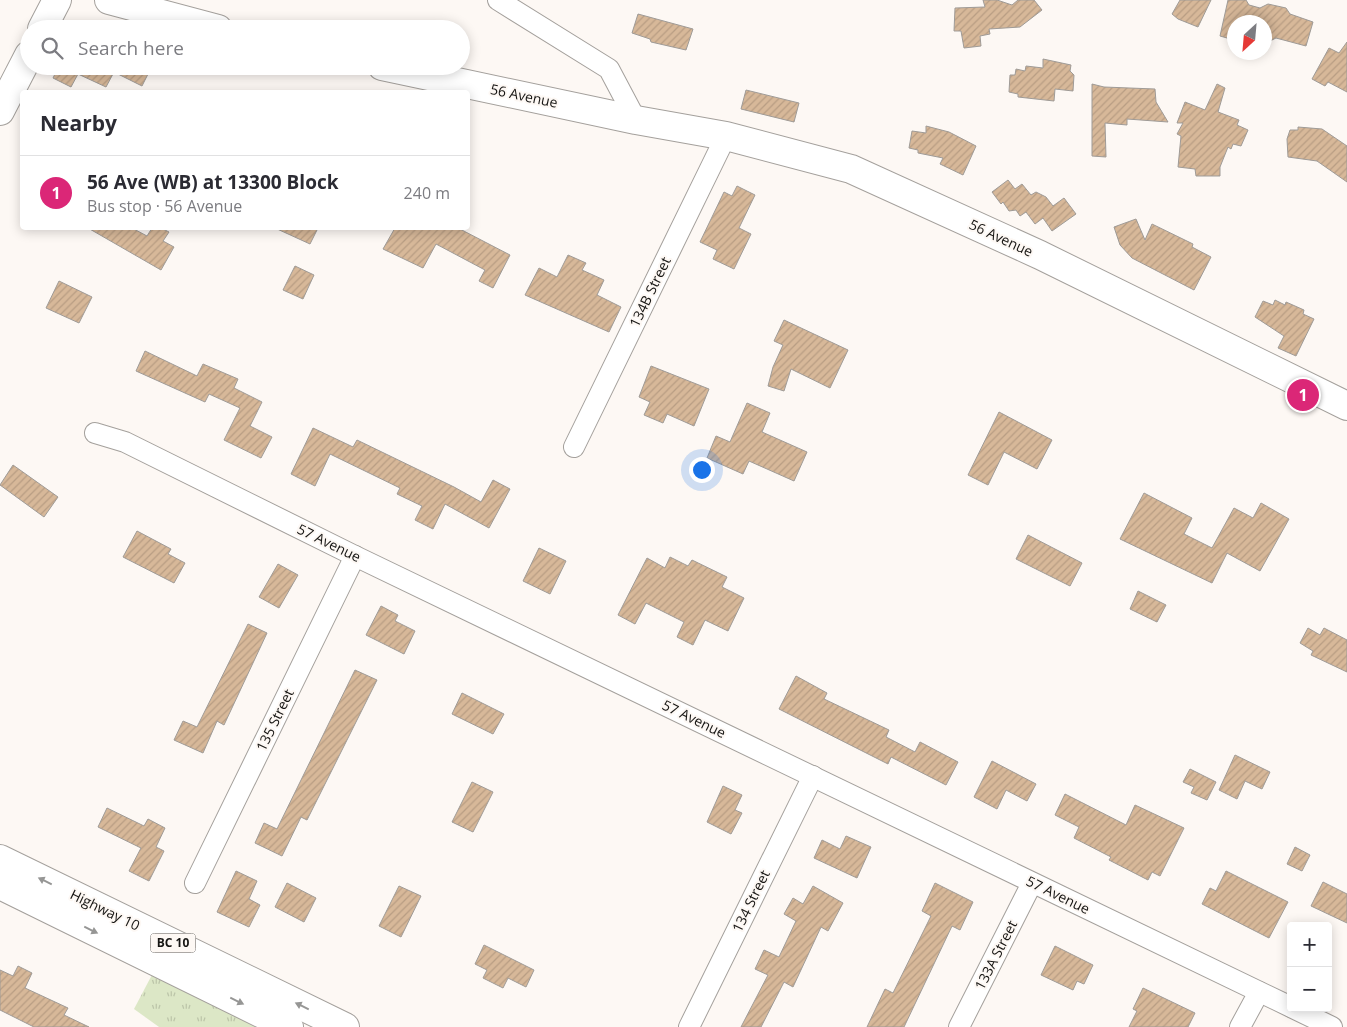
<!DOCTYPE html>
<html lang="en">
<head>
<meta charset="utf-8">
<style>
	:root { --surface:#fff; --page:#f7f7f7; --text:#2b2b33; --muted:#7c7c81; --line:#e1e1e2; --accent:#db2777 }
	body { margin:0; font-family:"Open Sans",sans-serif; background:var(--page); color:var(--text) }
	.controls { position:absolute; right:15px; bottom:15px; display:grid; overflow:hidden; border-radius:5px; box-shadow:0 2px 12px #0003 }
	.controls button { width:45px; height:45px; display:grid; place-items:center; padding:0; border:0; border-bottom:1px solid var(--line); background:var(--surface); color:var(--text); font:25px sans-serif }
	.compass { position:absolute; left:1227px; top:15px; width:45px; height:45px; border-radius:50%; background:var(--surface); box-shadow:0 2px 12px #0003; rotate:206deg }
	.you { position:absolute; left:701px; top:469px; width:18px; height:18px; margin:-12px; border:4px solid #fff; border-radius:50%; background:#1a73e8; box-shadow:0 0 0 8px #1a73e833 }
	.badge { display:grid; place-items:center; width:32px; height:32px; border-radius:50%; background:var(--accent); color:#fff; font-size:16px; font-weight:700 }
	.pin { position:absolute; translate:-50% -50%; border:2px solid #fff; box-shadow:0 1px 5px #0006 }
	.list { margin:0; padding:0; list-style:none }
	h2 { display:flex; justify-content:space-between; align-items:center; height:65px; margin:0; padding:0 20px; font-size:21px }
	h2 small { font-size:16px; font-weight:400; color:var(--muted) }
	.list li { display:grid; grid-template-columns:32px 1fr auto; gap:15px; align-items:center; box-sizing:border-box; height:75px; padding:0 20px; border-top:1px solid var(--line) }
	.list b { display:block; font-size:19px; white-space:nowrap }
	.list p { margin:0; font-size:16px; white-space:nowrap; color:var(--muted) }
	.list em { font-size:16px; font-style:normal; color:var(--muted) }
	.icon { flex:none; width:28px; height:28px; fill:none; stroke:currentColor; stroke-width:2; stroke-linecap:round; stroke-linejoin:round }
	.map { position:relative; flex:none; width:1347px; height:1027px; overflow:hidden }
	.search { position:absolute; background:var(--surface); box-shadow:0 2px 12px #0003; left:20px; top:20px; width:450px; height:55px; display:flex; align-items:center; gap:12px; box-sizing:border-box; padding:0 18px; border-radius:28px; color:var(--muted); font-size:19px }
	.panel { position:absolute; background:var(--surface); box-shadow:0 2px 12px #0003; left:20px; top:90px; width:450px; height:140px; border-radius:5px }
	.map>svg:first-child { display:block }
	.grass { fill:url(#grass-tufts) }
	.building { fill:url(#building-hatch); stroke:#9f9b97 }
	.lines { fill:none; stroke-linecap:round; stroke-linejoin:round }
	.street-casing { stroke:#a4a09c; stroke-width:22 }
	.secondary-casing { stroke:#a4a09c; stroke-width:30 }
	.highway-casing { stroke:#a4a09c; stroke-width:30 }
	.street { stroke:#fff; stroke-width:20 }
	.secondary { stroke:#fff; stroke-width:28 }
	.highway { stroke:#fff; stroke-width:28 }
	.oneway { fill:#969695 }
	.labels { text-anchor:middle; stroke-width:4; stroke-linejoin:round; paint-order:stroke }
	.shield { fill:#fdf8f4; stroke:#5b5956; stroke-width:1 }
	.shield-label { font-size:12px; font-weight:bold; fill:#161513 }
	.street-label { font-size:14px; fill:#161513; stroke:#fdf8f4 }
</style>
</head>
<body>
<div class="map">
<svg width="1347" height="1027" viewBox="0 0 1347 1027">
	<defs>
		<pattern id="grass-tufts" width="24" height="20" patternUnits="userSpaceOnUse" patternTransform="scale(1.25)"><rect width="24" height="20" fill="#dce7c6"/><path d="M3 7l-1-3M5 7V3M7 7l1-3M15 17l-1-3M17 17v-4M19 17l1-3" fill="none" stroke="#bcc5a9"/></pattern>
		<pattern id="building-hatch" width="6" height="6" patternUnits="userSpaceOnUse" patternTransform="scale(1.25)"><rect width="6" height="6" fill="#d7b899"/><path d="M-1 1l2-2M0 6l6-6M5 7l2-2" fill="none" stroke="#b89d83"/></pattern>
	</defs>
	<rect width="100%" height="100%" fill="#fdf8f4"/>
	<path class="grass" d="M154 971 267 1027H159L134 1009Z"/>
	<g class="building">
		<path d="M983 0H997L1012 5 1018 0H1034L1042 10 1020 27 989 29 990 34 980 36 981 46 964 48 961 31H954L955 8 985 7Z"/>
		<path d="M1180 0H1211L1198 27 1178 19 1172 14Z"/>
		<path d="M1228 0H1246L1249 5 1260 8 1268 4 1286 8 1290 14 1313 22 1306 46 1276 38 1264 44V22H1234V40L1220 36Z"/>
		<path d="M638 14 693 29 686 50 651 42 650 39 632 33Z"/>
		<path d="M1347 42V92L1328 82 1325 86 1312 79 1329 48 1339 53Z"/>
		<path d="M1043 59 1071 65 1070 71 1074 75 1073 91 1055 89 1054 101 1018 97V94L1009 92 1010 75H1015L1016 69 1025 71 1026 66 1043 68Z"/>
		<path d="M59 66H152L142 86 114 72 106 87 78 74 71 87 53 78Z"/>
		<path d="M1092 84 1104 87 1155 89 1156 102 1168 122 1127 119V125L1105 123 1106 157 1092 156Z"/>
		<path d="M1217 84 1225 88 1218 112 1239 120 1237 125 1248 130 1241 146 1233 144 1231 149 1228 147 1220 167V176H1196L1195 169 1178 167 1181 136 1177 134 1183 123H1177L1185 102 1205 110Z"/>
		<path d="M746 90 799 103 794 122 741 109Z"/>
		<path d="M926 126 949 132 976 146 963 175 940 164 943 158 918 153V150L909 148 912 131 926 133Z"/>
		<path d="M1298 127 1322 129 1347 146V182L1317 161 1288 157 1287 139 1290 130H1298Z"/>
		<path d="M1008 180 1015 189 1022 184 1031 195 1036 192 1046 197 1053 206 1064 198 1076 214 1052 231 1043 218 1035 224 1026 212 1020 216 1016 210 1009 211 1003 202 1001 204 992 192Z"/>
		<path d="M737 186 755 195 739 228 751 234 734 269 713 259 717 250 700 242 724 192 732 196Z"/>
		<path d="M1136 219 1145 240 1152 224 1193 244 1192 247 1211 257 1194 290 1132 258 1120 245 1114 227Z"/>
		<path d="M88 228H132L147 236 152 228H161L169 232 163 241 174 247 161 270Z"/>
		<path d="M275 228H318L310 244Z"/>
		<path d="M395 228H458L510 255 493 288 479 281 485 270 436 244 423 268 383 249Z"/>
		<path d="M568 255 586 263 582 270 604 280 597 295 621 307 609 332 525 295 539 268 557 277Z"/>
		<path d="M295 266 314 275 303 299 283 290Z"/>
		<path d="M59 281 92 297 79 323 46 308Z"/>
		<path d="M1275 300 1285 305 1286 302 1304 310 1303 314 1314 319 1296 356 1278 348 1284 336 1255 317 1263 301 1273 305Z"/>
		<path d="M784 320 848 350 830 388 791 369 784 391 768 386 773 367 783 345 774 341Z"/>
		<path d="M145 351 197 376 203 364 238 379 234 388 262 402 250 426 272 437 261 458 224 440 240 408 209 394 205 402 136 371Z"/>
		<path d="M651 366 709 389 694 426 667 414 663 423 644 415 650 402 639 397Z"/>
		<path d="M747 403 770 413 762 432 807 452 794 481 749 461 743 474 707 458 716 436 730 442Z"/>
		<path d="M999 412 1052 440 1037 469 1004 452 988 485 968 475Z"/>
		<path d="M313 428 353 447 357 440 454 487 481 502 493 480 510 489 489 528 445 504 433 529 415 520 422 506 397 494 400 488 330 454 315 486 291 474Z"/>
		<path d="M13 465 58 497 44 517 0 485Z"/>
		<path d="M1144 493 1192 518 1184 534 1212 548 1234 508 1253 518 1261 503 1289 519 1260 571 1227 553 1212 583 1120 539Z"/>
		<path d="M137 531 171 549 168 554 185 563 174 583 123 557Z"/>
		<path d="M1028 535 1082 563 1070 586 1016 559Z"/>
		<path d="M539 548 566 561 550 594 523 581Z"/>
		<path d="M670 557 688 566 692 560 727 577 722 587 744 598 728 631 705 620 693 645 677 637 684 622 646 603 635 624 618 615 647 558 665 568Z"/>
		<path d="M278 564 298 575 279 608 259 597Z"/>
		<path d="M1138 591 1166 605 1157 622 1130 609Z"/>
		<path d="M381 606 398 615 395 621 415 631 404 654 366 635Z"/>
		<path d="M248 624 267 633 224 725 217 721 203 753 174 740 183 721 197 727Z"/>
		<path d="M1308 628 1320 635 1324 628 1347 640V672L1311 655 1313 651 1300 643Z"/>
		<path d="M355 670 377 680 307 820 301 817 282 856 255 843 264 823 277 829Z"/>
		<path d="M796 676 827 693 824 699 889 730 886 737 915 752 920 742 958 762 946 785 891 757 888 764 779 709Z"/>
		<path d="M462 693 504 714 493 734 452 714Z"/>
		<path d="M1235 755 1270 772 1262 789 1245 781 1237 799 1219 790Z"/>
		<path d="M992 761 1036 784 1027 801 1006 790 997 809 974 797Z"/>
		<path d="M1190 769 1216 782 1207 800 1191 793 1194 787 1183 782Z"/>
		<path d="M472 782 493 792 473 832 452 822Z"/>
		<path d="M723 786 742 795 735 810 742 813 731 834 707 822Z"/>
		<path d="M1065 794 1126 825 1135 805 1184 828 1160 876 1152 872 1148 880 1109 860 1111 857 1074 838 1079 827 1055 815Z"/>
		<path d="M107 808 144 826 148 819 165 828 156 847 164 851 149 881 129 871 141 848 98 827Z"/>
		<path d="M846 836 871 847 857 878 814 858 822 840 840 849Z"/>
		<path d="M1295 847 1310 855 1302 871 1287 864Z"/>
		<path d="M236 871 257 881 249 899 260 905 249 927 217 912Z"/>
		<path d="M1226 871 1288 902 1269 938 1202 904 1210 888 1216 891Z"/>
		<path d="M1323 882 1347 894V923L1311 906Z"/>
		<path d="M287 883 316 898 304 922 275 907Z"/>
		<path d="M935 883 973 902 960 930 952 926 904 1027H867L885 989 893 993 931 916 922 911Z"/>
		<path d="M399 886 421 896 401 937 379 926Z"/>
		<path d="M813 886 843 903 828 931 821 927 793 987 784 982 761 1027H741L768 975 755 969 764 950 779 957 796 921 784 914 793 898 803 904Z"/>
		<path d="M484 945 534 970 526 987 508 978 503 988 483 978 487 970 475 964Z"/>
		<path d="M1055 946 1093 965 1084 984 1077 981 1073 990 1041 975Z"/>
		<path d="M18 966 32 973 25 988 68 1008 64 1015 89 1027H34L0 1010V970L13 976Z"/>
		<path d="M1143 988 1195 1013 1188 1027H1129L1137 1011 1133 1009Z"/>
	</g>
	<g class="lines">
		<defs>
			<g id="street">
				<path d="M498 0 609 69 636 120"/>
				<path d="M95 433 125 442 355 556 1291 1007"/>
				<path d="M574 447 726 136"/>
				<path d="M195 883 355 556"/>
				<path d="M1293 1008 1332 1027"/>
				<path d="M689 1027 813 776"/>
				<path d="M959 1027 1032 883"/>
				<path d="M1240 1027 1259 992"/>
			</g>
			<g id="secondary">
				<path d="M109 0 218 29"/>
				<path d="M42 29 57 0"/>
				<path d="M382 66 636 120 726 136 851 169 1040 255 1347 406"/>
				<path d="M0 111 29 55"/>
			</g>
			<g id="highway">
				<path d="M0 859 345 1027"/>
				<path d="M0 885 289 1027"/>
			</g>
		</defs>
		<use href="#street" class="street-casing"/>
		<use href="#secondary" class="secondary-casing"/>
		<use href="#highway" class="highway-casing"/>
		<use href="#street" class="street"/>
		<use href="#secondary" class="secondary"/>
		<use href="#highway" class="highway"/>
	</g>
	<defs><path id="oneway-solid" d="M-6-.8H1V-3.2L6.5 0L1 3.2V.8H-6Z" transform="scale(1.25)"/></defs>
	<g class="oneway">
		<use href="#oneway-solid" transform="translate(45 881) rotate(-154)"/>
		<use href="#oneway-solid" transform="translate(91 930) rotate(26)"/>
		<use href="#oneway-solid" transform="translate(237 1001) rotate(26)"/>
		<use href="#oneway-solid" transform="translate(302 1006) rotate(-154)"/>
	</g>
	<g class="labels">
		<rect class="shield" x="150.5" y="933.5" width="45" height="19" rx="4"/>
		<g class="shield-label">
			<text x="173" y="947">BC 10</text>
		</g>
		<g class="street-label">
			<text transform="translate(524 96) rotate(12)" y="5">56 Avenue</text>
			<text transform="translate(1001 238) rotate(25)" y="5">56 Avenue</text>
			<text transform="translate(650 292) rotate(-64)" y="5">134B Street</text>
			<text transform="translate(329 543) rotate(26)" y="5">57 Avenue</text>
			<text transform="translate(694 719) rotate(26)" y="5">57 Avenue</text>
			<text transform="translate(275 720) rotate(-64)" y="5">135 Street</text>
			<text transform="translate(1058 895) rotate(26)" y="5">57 Avenue</text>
			<text transform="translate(751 901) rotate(-64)" y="5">134 Street</text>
			<text transform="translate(105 910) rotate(26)" y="5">Highway 10</text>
			<text transform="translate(996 955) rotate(-63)" y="5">133A Street</text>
		</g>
	</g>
</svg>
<div class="controls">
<button>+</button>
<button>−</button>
</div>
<svg class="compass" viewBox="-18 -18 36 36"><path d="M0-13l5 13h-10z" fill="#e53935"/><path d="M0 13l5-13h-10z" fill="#7c7c81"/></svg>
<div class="you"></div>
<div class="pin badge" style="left:1303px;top:395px">1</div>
<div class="search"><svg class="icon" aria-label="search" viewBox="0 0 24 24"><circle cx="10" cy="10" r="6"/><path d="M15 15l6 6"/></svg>Search here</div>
<section class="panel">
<h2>Nearby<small></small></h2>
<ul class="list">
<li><span class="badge">1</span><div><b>56 Ave (WB) at 13300 Block</b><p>Bus stop · 56 Avenue</p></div><em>240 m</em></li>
</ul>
</section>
</div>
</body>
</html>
